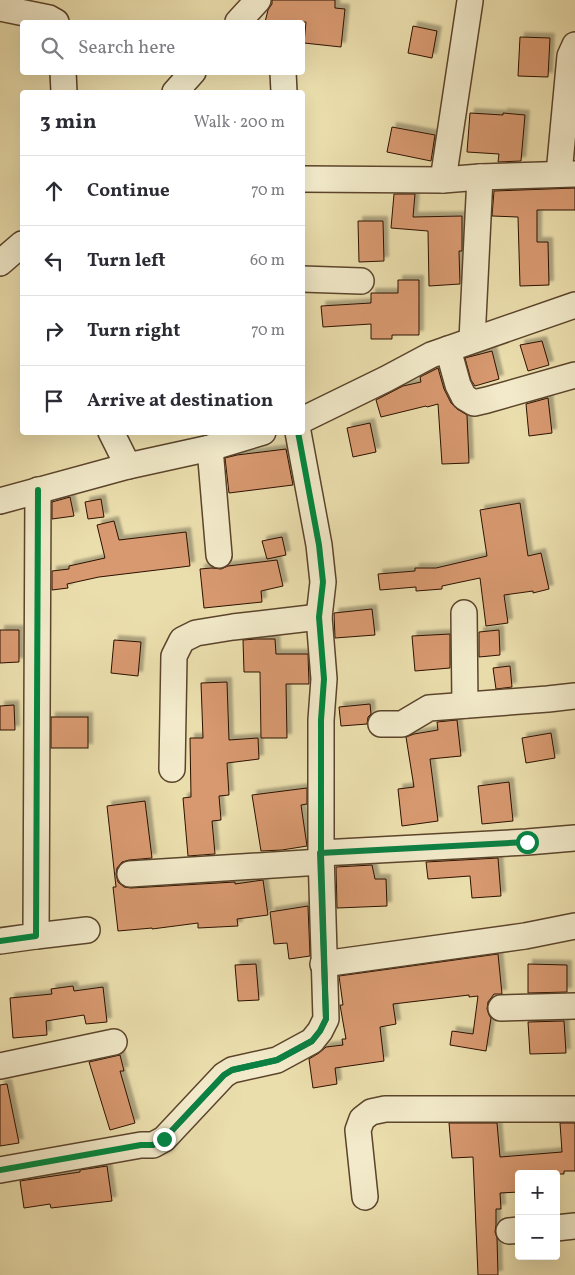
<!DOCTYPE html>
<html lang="en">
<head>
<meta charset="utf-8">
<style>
	:root { --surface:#fff; --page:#f7f7f7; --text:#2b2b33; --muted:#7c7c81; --line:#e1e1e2 }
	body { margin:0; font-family:Vollkorn,serif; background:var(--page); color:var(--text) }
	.controls { position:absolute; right:15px; bottom:15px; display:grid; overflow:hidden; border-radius:5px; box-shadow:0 5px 20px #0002 }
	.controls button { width:45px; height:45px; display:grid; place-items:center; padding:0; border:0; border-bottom:1px solid var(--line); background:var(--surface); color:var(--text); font:25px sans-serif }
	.stop { position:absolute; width:15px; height:15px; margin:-11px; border:4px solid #0b8043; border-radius:50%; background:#fff }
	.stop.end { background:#0b8043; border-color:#fff; box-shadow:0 1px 5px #0008 }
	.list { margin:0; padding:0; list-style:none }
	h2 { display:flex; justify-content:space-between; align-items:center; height:65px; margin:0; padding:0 20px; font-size:21px }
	h2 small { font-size:16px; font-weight:400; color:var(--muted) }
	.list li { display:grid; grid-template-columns:32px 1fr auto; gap:15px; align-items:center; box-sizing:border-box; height:70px; padding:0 20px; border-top:1px solid var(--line) }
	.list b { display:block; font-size:19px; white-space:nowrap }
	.list em { font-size:16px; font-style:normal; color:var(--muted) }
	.icon { flex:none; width:28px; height:28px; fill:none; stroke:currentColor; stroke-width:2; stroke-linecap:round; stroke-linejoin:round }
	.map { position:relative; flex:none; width:575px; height:1275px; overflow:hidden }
	.search { position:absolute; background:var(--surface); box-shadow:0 5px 20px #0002; left:20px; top:20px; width:285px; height:55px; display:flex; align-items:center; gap:12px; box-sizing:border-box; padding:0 18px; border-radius:5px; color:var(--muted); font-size:19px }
	.panel { position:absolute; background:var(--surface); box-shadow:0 5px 20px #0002; left:20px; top:90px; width:285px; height:345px; border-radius:5px }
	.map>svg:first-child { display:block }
	.building { fill:#d89970; stroke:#2b1100; filter:url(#shadow) }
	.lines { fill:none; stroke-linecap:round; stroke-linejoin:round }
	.minor-casing { stroke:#5b442b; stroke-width:28 }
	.minor { stroke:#f2eaca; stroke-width:25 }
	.cycleway-casing { stroke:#f2eaca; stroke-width:9 }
	.cycleway { stroke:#00873e; stroke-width:6 }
	.route { stroke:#0b8043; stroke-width:6 }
</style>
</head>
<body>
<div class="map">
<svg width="575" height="1275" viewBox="0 0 575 1275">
	<defs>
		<filter id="shadow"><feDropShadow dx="4.5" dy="-4.5" stdDeviation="1" flood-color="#0004"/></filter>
	</defs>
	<rect width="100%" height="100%" fill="#ebdead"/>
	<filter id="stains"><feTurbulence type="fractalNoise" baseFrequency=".004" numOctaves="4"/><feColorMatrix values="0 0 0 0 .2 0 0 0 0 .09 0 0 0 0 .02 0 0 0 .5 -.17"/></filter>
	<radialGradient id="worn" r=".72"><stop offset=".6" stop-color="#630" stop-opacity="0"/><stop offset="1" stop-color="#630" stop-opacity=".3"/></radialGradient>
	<g class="building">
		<path d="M272 0H335V8L345 9 341 47 304 43 306 22H265L268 10 272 4Z"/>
		<path d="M413 26 437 31 432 58 408 53Z"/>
		<path d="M520 37 550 38 548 77 518 76Z"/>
		<path d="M470 113 503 115V113L525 115 521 161 498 162 499 154 467 152Z"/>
		<path d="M392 127 435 135 431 161 387 152Z"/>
		<path d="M575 188V210H537V242H548L549 285 520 286 518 217 492 216 494 191Z"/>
		<path d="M394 194H415L413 217 462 216V251H459L460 284 429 286 428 231 391 228Z"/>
		<path d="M358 221H383L384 261 359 262Z"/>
		<path d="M398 280H419V335H392V339H371V324L323 327 321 306 371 303V293H398Z"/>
		<path d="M542 341 549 365 528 371 520 345Z"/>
		<path d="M492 351 499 379 475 386 471 380 465 358Z"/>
		<path d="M438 368 444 389 451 403 457 409 467 415 469 463 442 464 438 404 427 407 426 406 381 417 376 400 403 386 421 382 420 377Z"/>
		<path d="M548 398 552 433 529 436 526 404Z"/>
		<path d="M370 423 376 452 353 457 347 428Z"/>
		<path d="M286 449 293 485 229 493 225 458 237 455Z"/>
		<path d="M70 497 74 516 52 519V502Z"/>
		<path d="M101 499 104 517 88 519 85 502Z"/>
		<path d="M520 503 528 556 541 553 549 589 533 593V591L504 595 508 623 486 626 480 578 442 586V589L416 591V587L380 590 378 574 415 571V568H436L487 556 480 510Z"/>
		<path d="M114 521 119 540 186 532 190 566 99 577 67 584 68 588 52 590V571L69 569V566L105 558 97 525Z"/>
		<path d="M282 537 286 555 267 559 262 541Z"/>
		<path d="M277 560 283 586 261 591 262 602 204 608 200 569 212 568 221 569 228 566Z"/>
		<path d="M372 609 375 635 335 638 334 613Z"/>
		<path d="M0 630H19V662L0 663Z"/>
		<path d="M499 630 500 655 479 657V632Z"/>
		<path d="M450 634V668L415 671 412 636Z"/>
		<path d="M256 639H275L276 654H308L309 684H286L287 738H261L260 672H244L243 640Z"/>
		<path d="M114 640 141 642 138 676 111 673Z"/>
		<path d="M510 666 512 687 496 689 493 668Z"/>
		<path d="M227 682 229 740 258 738 259 759 227 763 229 795 219 796 221 820 212 821 215 854 188 856 183 798 191 797 190 738H203L201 683Z"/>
		<path d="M370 704 371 714 368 717 367 724 341 726 339 707Z"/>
		<path d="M14 705 15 730H0V706Z"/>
		<rect x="51" y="717" width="37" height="31"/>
		<path d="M457 720 461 756 430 759 438 821 402 826 398 789 414 787 406 737 414 734 438 730 437 722Z"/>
		<path d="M551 733 555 758 526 763 522 738Z"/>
		<path d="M509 782 513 821 482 824 478 786Z"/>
		<path d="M307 788V804L301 805 307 846 282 850 261 851 252 795Z"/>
		<path d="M145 801 152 858 129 860 122 862 117 868 116 874 118 882 124 887 131 888 235 882V884L263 880 268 915 237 919 238 926 198 928V923L152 929V928L118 931 113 887H116L107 806Z"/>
		<path d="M498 858 501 896 472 898 470 876 428 879 426 862Z"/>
		<path d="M372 865 375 879H386L387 906 337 908 336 867Z"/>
		<path d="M308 906 310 956 289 959 287 943 274 944 270 912Z"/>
		<path d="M498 954 502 994H494L488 1002 487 1009 489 1015 491 1018 486 1051 450 1045 452 1031 473 1034 478 996 469 997V995L393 1004 396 1024 380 1027 384 1061 335 1068 337 1084 313 1088 309 1059 319 1053 326 1047 343 1045 342 1039H346L340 1005H343L339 976Z"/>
		<path d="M256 964 259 1000 238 1001 235 965Z"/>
		<path d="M528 964 567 965V992L528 993Z"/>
		<path d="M73 986 74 991 103 987 107 1022 86 1024 84 1015 46 1021 47 1035 13 1038 10 998 52 994 51 989Z"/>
		<path d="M564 1021 566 1053 530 1054 528 1022Z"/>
		<path d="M120 1055 124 1071H120L135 1123 110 1130 89 1062Z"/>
		<path d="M7 1084 19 1143 0 1146V1085Z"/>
		<path d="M449 1123H497L500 1157 562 1152 560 1123H575V1171H564V1174H519V1192L500 1193 501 1209H496V1225L495 1232 497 1238 498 1275H478L473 1157 452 1158Z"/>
		<path d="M107 1166 112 1201 51 1208 50 1204 24 1208 20 1181 80 1172V1170Z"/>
	</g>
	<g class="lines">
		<defs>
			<g id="minor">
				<path d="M0 8 49 18 56 22"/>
				<path d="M238 22 258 0"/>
				<path d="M63 72 64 92"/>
				<path d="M283 72 284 92"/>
				<path d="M175 92 193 72"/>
				<path d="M559 174 570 56 575 45"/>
				<path d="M302 179 443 180 480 177 575 174"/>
				<path d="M443 180 470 1"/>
				<path d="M0 263 22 244"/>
				<path d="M302 279 361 281"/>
				<path d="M472 340 480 177"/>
				<path d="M448 349 458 385 464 397 474 403 487 400 575 375"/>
				<path d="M302 420 386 379 431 355 575 305"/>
				<path d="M111 432 128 466"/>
				<path d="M210 448 219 555"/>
				<path d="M0 501 128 466 210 448 263 432"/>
				<path d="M464 613 465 705"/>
				<path d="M381 724H402L429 708 548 699 575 696"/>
				<path d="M172 769 174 656 182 640 196 633 233 627 319 617"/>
				<path d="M321 853 527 842 575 838"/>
				<path d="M130 874 321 862"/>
				<path d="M36 936 87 930"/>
				<path d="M0 941 36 936 38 490"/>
				<path d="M323 964 525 936 575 926"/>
				<path d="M501 1008 575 1006"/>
				<path d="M0 1066 114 1042"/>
				<path d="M0 1170 141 1145H153L164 1139 224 1075 232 1070 277 1060 312 1041 320 1031 326 1019 321 853V720L324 679 319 617 323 582 319 545 298 432"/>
				<path d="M365 1197 358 1130 362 1119 371 1112 385 1109H575"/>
				<path d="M556 1228 575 1226"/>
				<path d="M509 1231 519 1230"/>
			</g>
		</defs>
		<use href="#minor" class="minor-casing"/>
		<use href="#minor" class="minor"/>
		<defs>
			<g id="cycleway">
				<path d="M0 941 36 936 38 490"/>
				<path d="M0 1170 141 1145H153L164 1139 224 1075 232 1070 277 1060 312 1041 320 1031 326 1019 321 853V720L324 679 319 617 323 582 319 545 298 432"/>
			</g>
		</defs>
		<use href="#cycleway" class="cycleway-casing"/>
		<use href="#cycleway" class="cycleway"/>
	</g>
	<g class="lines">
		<path class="route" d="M164 1139 224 1075 232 1070 277 1060 312 1041 320 1031 326 1019 320 853 527 842"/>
	</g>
	<rect width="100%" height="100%" filter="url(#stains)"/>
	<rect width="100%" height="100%" fill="url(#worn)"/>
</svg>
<div class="controls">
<button>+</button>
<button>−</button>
</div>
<div class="stop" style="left:527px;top:842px"></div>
<div class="stop end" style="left:164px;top:1139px"></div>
<div class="search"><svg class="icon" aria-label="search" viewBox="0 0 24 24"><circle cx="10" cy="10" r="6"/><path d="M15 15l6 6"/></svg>Search here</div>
<section class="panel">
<h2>3 min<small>Walk · 200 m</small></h2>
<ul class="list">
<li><svg class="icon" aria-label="ahead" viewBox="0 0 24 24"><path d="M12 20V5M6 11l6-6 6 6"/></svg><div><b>Continue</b></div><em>70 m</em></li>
<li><svg class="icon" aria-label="left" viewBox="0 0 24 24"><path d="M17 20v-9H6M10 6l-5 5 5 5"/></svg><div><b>Turn left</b></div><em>60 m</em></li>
<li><svg class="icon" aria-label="right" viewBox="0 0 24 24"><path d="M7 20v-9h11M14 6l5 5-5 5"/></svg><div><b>Turn right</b></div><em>70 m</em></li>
<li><svg class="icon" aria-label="arrive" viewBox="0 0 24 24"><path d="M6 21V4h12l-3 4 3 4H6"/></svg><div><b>Arrive at destination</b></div></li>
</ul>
</section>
</div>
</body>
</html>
